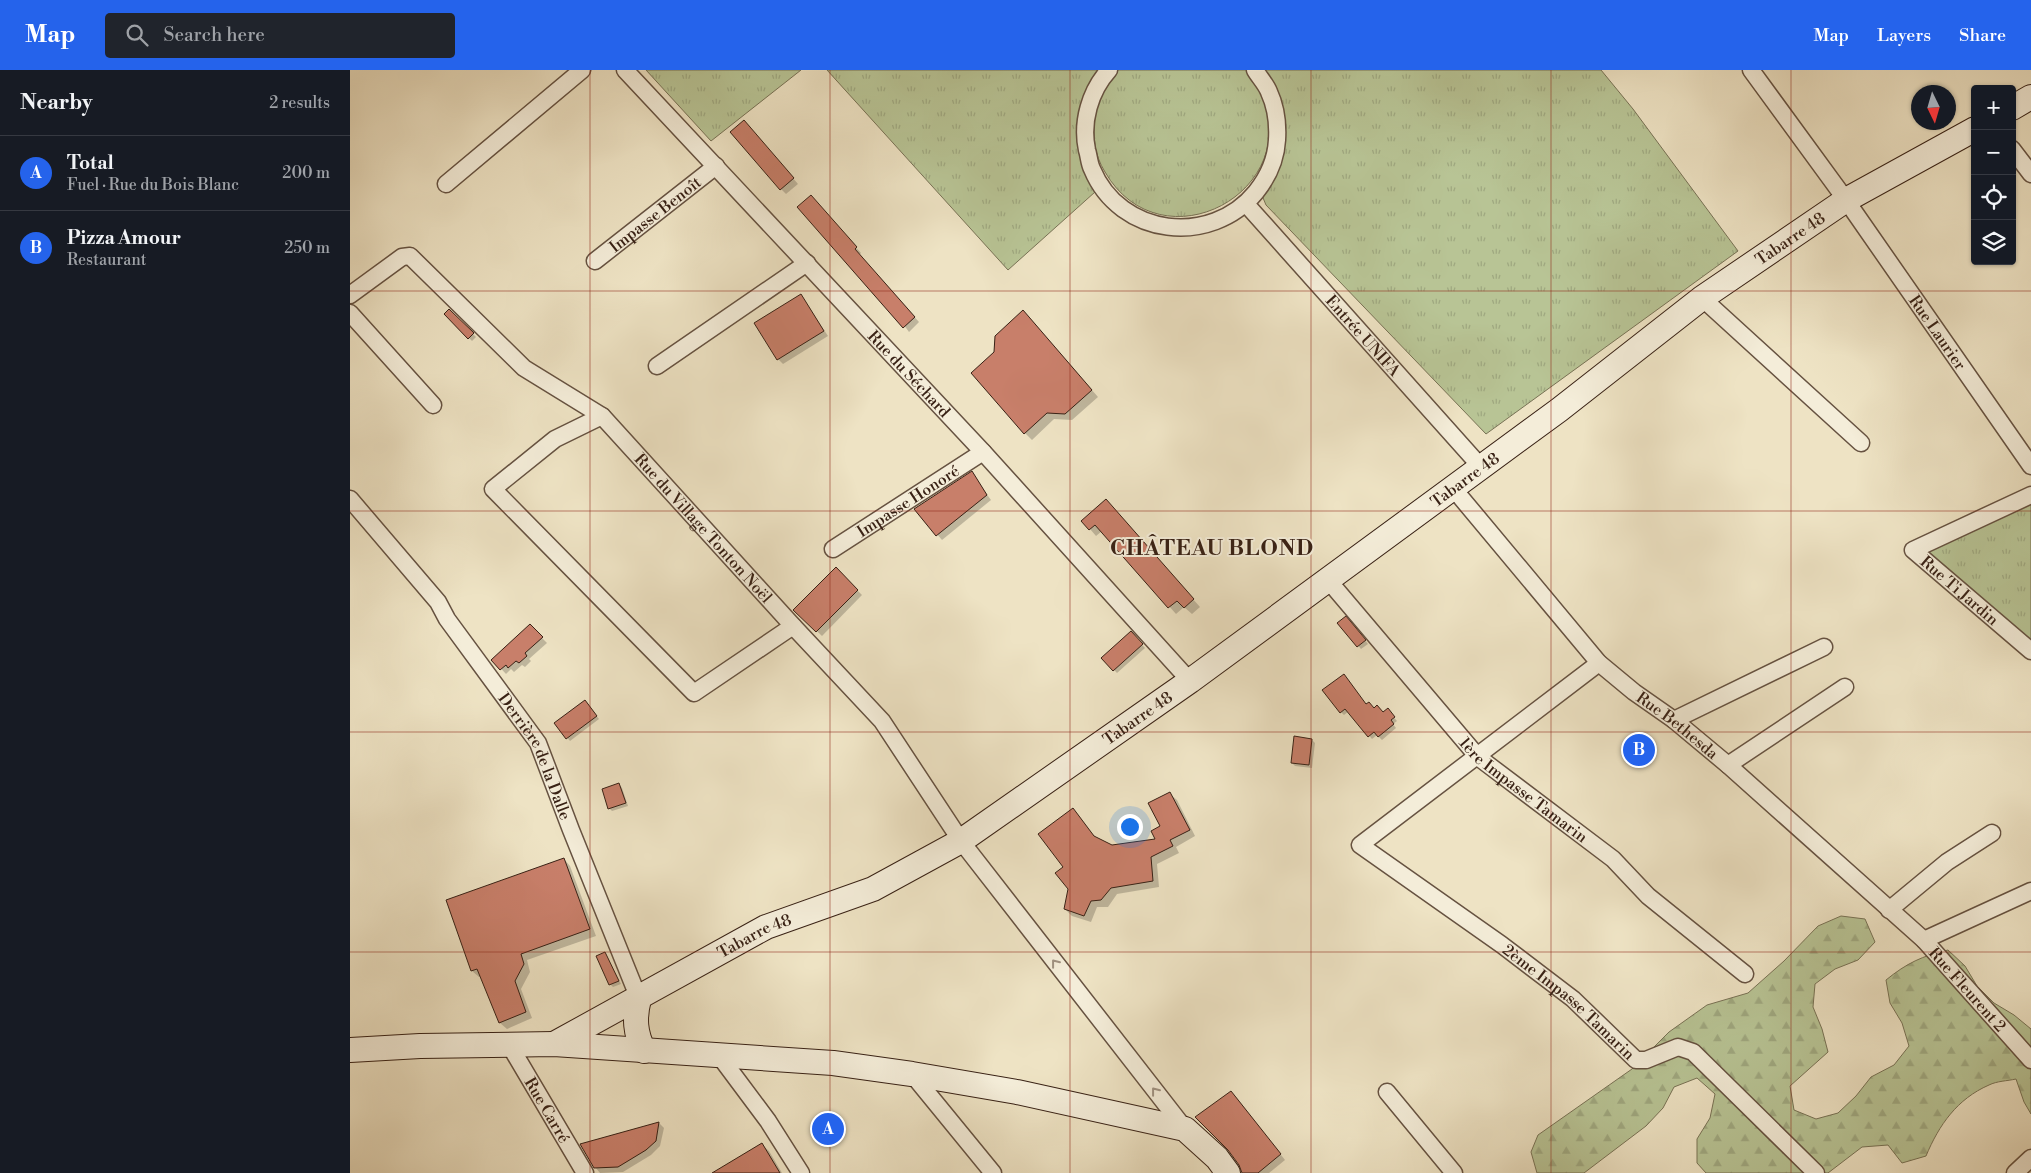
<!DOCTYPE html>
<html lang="en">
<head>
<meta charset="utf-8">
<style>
	:root { --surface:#171b24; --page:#20242c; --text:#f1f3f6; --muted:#9ea1a6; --line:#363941; --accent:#2563eb }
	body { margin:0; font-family:"Libre Bodoni",serif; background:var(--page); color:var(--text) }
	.controls { position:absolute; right:15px; top:15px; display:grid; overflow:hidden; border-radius:5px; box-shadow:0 1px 4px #0004 }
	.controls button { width:45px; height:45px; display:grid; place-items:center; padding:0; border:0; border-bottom:1px solid var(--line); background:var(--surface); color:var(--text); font:25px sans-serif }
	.compass { position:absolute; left:1561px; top:15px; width:45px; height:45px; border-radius:50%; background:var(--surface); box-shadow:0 1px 4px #0004; rotate:175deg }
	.you { position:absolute; left:779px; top:756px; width:18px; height:18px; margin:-12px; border:4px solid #fff; border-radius:50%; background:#1a73e8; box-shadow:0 0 0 8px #1a73e833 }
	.badge { display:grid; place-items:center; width:32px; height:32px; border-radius:50%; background:var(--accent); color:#fff; font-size:16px; font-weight:700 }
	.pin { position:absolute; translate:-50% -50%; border:2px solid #fff; box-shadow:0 1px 5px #0006 }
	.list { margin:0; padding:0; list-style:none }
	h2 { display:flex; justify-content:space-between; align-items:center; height:65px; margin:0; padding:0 20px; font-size:21px }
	h2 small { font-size:16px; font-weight:400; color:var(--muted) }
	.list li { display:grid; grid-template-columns:32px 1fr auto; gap:15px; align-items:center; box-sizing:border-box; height:75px; padding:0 20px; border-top:1px solid var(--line) }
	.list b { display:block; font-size:19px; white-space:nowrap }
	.list p { margin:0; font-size:16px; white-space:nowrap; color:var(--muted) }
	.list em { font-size:16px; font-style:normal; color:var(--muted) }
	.icon { flex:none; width:28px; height:28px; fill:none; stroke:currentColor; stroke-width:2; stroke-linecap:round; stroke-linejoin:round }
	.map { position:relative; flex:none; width:1681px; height:1103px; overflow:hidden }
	header { display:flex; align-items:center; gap:30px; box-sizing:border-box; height:70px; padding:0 25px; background:var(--accent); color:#fff }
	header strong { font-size:24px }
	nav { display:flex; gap:28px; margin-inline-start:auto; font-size:18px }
	.search { width:350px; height:45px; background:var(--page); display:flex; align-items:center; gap:12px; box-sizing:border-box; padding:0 18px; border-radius:5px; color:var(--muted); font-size:19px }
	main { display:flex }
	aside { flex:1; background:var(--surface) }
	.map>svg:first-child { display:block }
	.grass { fill:url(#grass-tufts); stroke:#787255 }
	.forest { fill:url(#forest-firs); stroke:#787255 }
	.shadow { fill:#0003 }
	.building { fill:#c87f6a; stroke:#382115 }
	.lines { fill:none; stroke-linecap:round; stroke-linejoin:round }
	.street-casing { stroke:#665241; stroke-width:19 }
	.secondary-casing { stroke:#382115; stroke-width:26 }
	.street { stroke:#f4edd9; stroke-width:16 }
	.secondary { stroke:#f4edd9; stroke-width:24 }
	.oneway { stroke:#9f9181 }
	.grid { fill:none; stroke:#8f2418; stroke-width:1; stroke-opacity:0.55 }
	.labels { text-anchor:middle; stroke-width:4; stroke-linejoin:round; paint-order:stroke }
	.street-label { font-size:16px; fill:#382115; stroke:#f4edd9 }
	.district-label { font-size:21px; font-weight:bold; letter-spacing:1px; fill:#382115; stroke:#f4edd9 }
</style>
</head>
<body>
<header>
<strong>Map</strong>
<div class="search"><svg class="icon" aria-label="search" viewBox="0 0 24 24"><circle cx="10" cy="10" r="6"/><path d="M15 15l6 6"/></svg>Search here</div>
<nav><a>Map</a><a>Layers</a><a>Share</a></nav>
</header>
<main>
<aside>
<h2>Nearby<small>2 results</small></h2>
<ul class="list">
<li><span class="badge">A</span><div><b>Total</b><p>Fuel · Rue du Bois Blanc</p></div><em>200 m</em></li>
<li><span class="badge">B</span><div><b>Pizza Amour</b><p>Restaurant</p></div><em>250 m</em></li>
</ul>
</aside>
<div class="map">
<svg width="1681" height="1103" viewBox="0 0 1681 1103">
	<defs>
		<pattern id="grass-tufts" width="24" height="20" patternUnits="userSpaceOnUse" patternTransform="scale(1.25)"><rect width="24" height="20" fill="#b8c495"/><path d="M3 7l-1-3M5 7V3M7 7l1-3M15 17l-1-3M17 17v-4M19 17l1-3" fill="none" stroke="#9fa880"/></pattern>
		<pattern id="forest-firs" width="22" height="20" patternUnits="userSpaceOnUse" patternTransform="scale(1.25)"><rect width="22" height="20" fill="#b8c495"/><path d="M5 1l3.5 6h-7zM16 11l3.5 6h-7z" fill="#9fa880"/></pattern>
	</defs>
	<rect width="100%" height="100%" fill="#eee3c4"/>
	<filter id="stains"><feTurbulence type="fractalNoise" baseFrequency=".004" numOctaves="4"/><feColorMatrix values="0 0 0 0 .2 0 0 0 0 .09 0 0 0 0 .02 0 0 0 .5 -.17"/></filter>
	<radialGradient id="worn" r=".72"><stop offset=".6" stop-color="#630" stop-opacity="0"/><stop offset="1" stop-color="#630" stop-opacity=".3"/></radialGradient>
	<g class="grass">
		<path d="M296 0H451L361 71Z"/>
		<path d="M477 0H750L732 75 745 122 658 200Z"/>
		<path d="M766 0H897C901 6 907 12 910 19 958 122 811 199 755 102 744 84 743 68 745 47 745 43 745 37 746 32 750 21 760 10 766 0Z"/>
		<path d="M915 0H1251L1283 39 1388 181 1136 364 916 135 911 123 930 85Z"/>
		<path d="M1681 434V572L1575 482Z"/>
	</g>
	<path class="forest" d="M1491 846 1515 849 1525 872 1508 890 1485 899 1465 914 1463 937 1472 959 1478 982 1440 1016 1444 1040 1466 1049 1488 1043 1506 1026 1521 1007 1544 995 1559 976 1552 953 1540 933 1536 910C1557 893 1572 886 1598 880L1615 896 1627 916 1644 933 1664 945 1681 959V1044L1674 1032 1666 1009C1657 1011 1647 1011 1639 1015 1607 1029 1589 1055 1576 1086L1552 1093 1538 1075 1512 1077 1478 1103H1356L1347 1093V1069L1360 1048 1365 1024 1347 1008 1324 1017 1313 1038 1296 1056 1234 1103H1187L1181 1082 1188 1065 1282 999 1319 962 1357 935 1398 923 1434 891 1468 856Z"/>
	<g class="shadow">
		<path d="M399 57 448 114 436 124 431 119Z"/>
		<path d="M465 132 511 183 509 185 569 252 559 262Z"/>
		<path d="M451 226 478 266 433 294 428 289Z"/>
		<path d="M99 240 126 267 122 271 96 244Z"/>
		<path d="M680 249 748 327 722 350 704 349 682 370 675 363 645 282Z"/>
		<path d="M621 403 641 430 592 470 566 439Z"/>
		<path d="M762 438 850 537 842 544 834 537 826 544 752 461 746 466 740 459Z"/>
		<path d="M486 499 512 525 472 566 445 540Z"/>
		<path d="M999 551 1018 574 1011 579 989 553Z"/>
		<path d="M180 556 197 573 179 589 181 591 175 597 172 595 164 602 161 599 156 604 143 590Z"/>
		<path d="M781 563 795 578 767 603 753 588Z"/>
		<path d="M974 620 1017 635 1033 643H1040L1047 651 1043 654 1046 658 1032 670 1027 665 1022 669 999 641 994 645 991 642Z"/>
		<path d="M238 635 249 649 220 671 206 654Z"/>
		<path d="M962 670 965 673 962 698 945 696 942 693Z"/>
		<path d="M269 714 272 718 278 736 262 741 259 738Z"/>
		<path d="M820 724 827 730 845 766 826 777 829 783 807 794 809 817 767 824 758 837H747L741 852 722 846 715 839 719 818 715 797 723 740 746 768 762 776 807 770Z"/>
		<path d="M214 789 220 796 246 866 177 890 180 902 171 919 182 948 157 959 150 953 131 906 129 907 122 901 97 830Z"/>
		<path d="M255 883 271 914 263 917 260 914Z"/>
		<path d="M886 1027 935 1090 919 1103H893L890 1094 877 1077Z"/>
		<path d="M309 1053 314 1058 310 1076 301 1085 273 1102 250 1103 245 1097 232 1075Z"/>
		<path d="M412 1075 419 1081 432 1103H373Z"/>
	</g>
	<g class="building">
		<path d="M394 50 444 108 430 120 380 62Z"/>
		<path d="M461 125 507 177 505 179 565 247 553 258 447 137Z"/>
		<path d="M451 224 474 261 427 290 404 253Z"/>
		<path d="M99 239 124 263 118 269 94 244Z"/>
		<path d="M673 240 742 320 715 344 697 343 674 364 621 303 644 282 645 266Z"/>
		<path d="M622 401 637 425 586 466 564 439Z"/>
		<path d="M756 429 844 529 834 538 827 531 818 538 745 455 739 460 731 451Z"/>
		<path d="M486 497 508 520 466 562 443 540Z"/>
		<path d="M996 546 1016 570 1007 577 987 553Z"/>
		<path d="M180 554 193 567 175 583 177 586 169 593 166 591 158 598 156 595 150 600 141 590Z"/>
		<path d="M781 561 793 574 763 601 751 588Z"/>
		<path d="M994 604 1016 634 1019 632 1024 638 1027 635 1033 642 1038 638 1045 647 1041 650 1044 654 1028 667 1024 662 1018 667 995 639 990 643 972 620Z"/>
		<path d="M235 630 247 646 216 669 204 653Z"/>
		<path d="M944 666 962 669 959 695 941 693Z"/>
		<path d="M269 713 276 733 258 739 252 719Z"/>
		<path d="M820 722 840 760 820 770 823 776 801 787 803 811 761 818 751 830 741 831 734 846 714 839 718 819 705 803 713 797 688 764 723 738 744 766 762 775 805 769 801 761 810 756 798 733Z"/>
		<path d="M214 788 240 859 171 884 174 894 165 911 176 942 149 953 127 899 121 901 96 830Z"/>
		<path d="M255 882 269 911 259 915 246 886Z"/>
		<path d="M881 1021 931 1084 908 1103H892L889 1095 878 1080 845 1047Z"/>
		<path d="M309 1052 306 1071 296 1080 268 1097 244 1098 230 1074Z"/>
		<path d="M412 1073 430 1103H362Z"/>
	</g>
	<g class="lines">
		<defs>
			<g id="street">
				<path id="s1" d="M275 0 633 382 840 611"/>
				<path d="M759 0C740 21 731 52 737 80 739 86 739 93 742 99 770 167 861 177 906 122 918 107 926 89 927 70 928 54 926 37 919 22 916 14 909 7 905 0"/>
				<path id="s2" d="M1401 0 1496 130 1681 396"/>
				<path d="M1662 79 1681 104"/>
				<path d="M96 114 232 0"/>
				<path id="s3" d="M896 134 1131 397"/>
				<path id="s4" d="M245 191 366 96"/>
				<path id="s5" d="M0 225 52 187 60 186 174 298 252 346 443 556 532 651 611 771 835 1059"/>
				<path d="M1352 228 1511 373"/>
				<path d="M0 243 83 335"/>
				<path d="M307 296 457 193"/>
				<path d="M252 346 205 369 143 419 344 623 443 556"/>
				<path id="s6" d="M1103 418 1249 593 1284 622 1324 650 1378 695 1574 870 1681 990"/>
				<path id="s7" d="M1681 425 1563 480 1681 581"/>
				<path id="s8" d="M0 429 88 532 97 549 188 673 221 760 289 929"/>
				<path id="s9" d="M483 479 633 382"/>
				<path id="s10" d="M978 510 1128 687 1263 789 1298 826 1395 904"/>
				<path id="s11" d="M1249 593 1010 775 1152 875 1223 929 1286 990H1296L1328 977 1343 982 1466 1103"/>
				<path d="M1324 650 1474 577"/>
				<path d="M1378 695 1495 617"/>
				<path d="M1539 840 1597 792 1642 763"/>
				<path d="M1574 870 1681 821"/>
				<path id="s12" d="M160 976 235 1103"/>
				<path d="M368 984 418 1051 451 1103"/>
				<path d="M562 1004 643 1103"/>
				<path d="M1037 1022 1104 1103"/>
				<path d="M1665 1103 1681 1088"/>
			</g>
			<g id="secondary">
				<path d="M1662 38 1681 27"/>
				<path d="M289 929C284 948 285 963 294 981"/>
				<path id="s13" d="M204 974 416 857 523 819 611 771 840 611 1209 340 1352 228 1496 130 1625 59"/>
				<path d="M0 980 70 976 204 974 483 993 562 1004 667 1022 835 1059 867 1088 878 1103"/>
			</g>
		</defs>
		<use href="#street" class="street-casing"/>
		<use href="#secondary" class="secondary-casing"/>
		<use href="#street" class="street"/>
		<use href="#secondary" class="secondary"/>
	</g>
	<defs><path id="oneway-chevron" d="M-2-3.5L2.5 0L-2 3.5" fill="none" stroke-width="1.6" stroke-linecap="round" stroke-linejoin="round" transform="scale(1.25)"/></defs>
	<g class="oneway">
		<use href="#oneway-chevron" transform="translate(705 893) rotate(-128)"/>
		<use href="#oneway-chevron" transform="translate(805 1021) rotate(-128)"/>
	</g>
	<path class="grid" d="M240 0V1103M480 0V1103M720 0V1103M961 0V1103M1201 0V1103M1441 0V1103M0 221H1681M0 441H1681M0 662H1681M0 882H1681"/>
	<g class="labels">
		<g class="street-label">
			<text dy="6" stroke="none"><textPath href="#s4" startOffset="76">Impasse Benoît</textPath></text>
			<text dy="6" stroke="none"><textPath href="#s13" startOffset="1481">Tabarre 48</textPath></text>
			<text dy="6" stroke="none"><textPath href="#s2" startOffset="322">Rue Laurier</textPath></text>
			<text dy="6" stroke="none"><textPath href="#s3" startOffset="176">Entrée UNIFA</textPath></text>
			<text dy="6" stroke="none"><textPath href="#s1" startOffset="416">Rue du Séchard</textPath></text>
			<text dy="6" stroke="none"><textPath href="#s13" startOffset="1076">Tabarre 48</textPath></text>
			<text dy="6" stroke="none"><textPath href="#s9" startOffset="89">Impasse Honoré</textPath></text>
			<text dy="6" stroke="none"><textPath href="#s5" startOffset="475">Rue du Village Tonton Noël</textPath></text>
			<text dy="6" stroke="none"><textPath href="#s7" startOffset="192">Rue Ti Jardin</textPath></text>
			<text dy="6" stroke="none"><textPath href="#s13" startOffset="671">Tabarre 48</textPath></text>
			<text dy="6" stroke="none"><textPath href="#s6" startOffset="328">Rue Bethesda</textPath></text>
			<text dy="6" stroke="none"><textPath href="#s8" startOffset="319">Derrière de la Dalle</textPath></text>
			<text dy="6" stroke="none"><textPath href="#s10" startOffset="288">1ère Impasse Tamarin</textPath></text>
			<text dy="6" stroke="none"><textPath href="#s13" startOffset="228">Tabarre 48</textPath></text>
			<text dy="6" stroke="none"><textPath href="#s6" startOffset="721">Rue Fleurent 2</textPath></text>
			<text dy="6" stroke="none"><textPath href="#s11" startOffset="562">2ème Impasse Tamarin</textPath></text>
			<text dy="6" stroke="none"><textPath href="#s12" startOffset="74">Rue Carré</textPath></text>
		</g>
		<g class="district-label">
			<text x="862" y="485">CHÂTEAU BLOND</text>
		</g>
	</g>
	<rect width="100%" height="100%" filter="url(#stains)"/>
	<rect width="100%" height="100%" fill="url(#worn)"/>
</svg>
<div class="controls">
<button>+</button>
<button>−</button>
<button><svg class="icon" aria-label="locate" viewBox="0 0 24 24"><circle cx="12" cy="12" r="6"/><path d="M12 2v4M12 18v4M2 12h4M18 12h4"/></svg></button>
<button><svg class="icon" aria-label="layers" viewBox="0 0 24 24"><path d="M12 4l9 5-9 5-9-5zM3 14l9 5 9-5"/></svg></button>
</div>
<svg class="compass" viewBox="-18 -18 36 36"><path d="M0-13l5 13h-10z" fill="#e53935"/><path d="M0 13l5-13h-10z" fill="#9ea1a6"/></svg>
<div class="you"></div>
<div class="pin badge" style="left:478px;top:1059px">A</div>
<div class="pin badge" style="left:1289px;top:680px">B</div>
</div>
</main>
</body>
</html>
